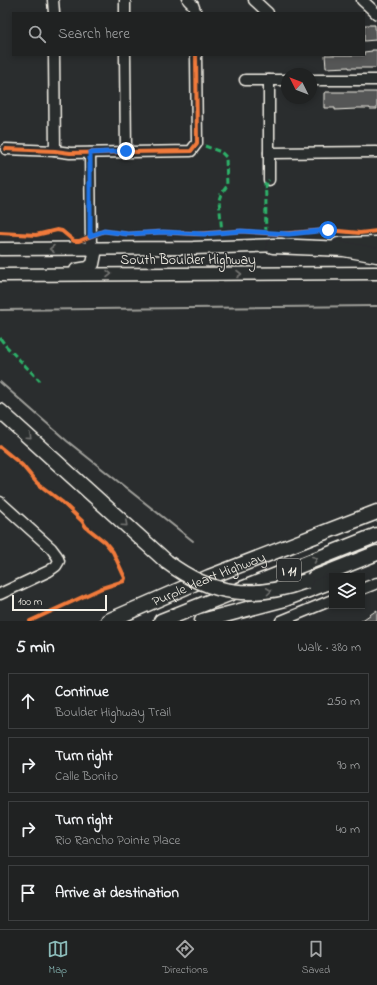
<!DOCTYPE html>
<html lang="en">
<head>
<meta charset="utf-8">
<style>
	:root { --surface:#202222; --page:#282a2a; --text:#f1f3f6; --muted:#a2a4a5; --line:#3d3f40; --accent:#8bbbb9 }
	body { margin:0; font-family:"Indie Flower",sans-serif; background:var(--page); color:var(--text) }
	.controls { position:absolute; right:12px; bottom:12px; display:grid; overflow:hidden; border-radius:0px; box-shadow:0 2px 6px #0003 }
	.controls button { width:36px; height:36px; display:grid; place-items:center; padding:0; border:0; border-bottom:1px solid var(--line); background:var(--surface); color:var(--text); font:20px sans-serif }
	.compass { position:absolute; left:281px; top:68px; width:36px; height:36px; border-radius:50%; background:var(--surface); box-shadow:0 2px 6px #0003; rotate:312deg }
	.scale { position:absolute; left:12px; bottom:10px; width:95px; box-sizing:border-box; padding-left:4px; border:2px solid #f4f1e8; border-top:0; font-size:11px; line-height:14px; white-space:nowrap; color:#f4f1e8; -webkit-text-stroke:3px #2a2d2e; paint-order:stroke }
	.stop { position:absolute; width:12px; height:12px; margin:-9px; border:3px solid #1a73e8; border-radius:50%; background:#fff }
	.stop.end { background:#1a73e8; border-color:#fff; box-shadow:0 1px 4px #0008 }
	.list { margin:0; padding:0; list-style:none }
	h2 { display:flex; justify-content:space-between; align-items:center; height:52px; margin:0; padding:0 16px; font-size:17px }
	h2 small { font-size:13px; font-weight:400; color:var(--muted) }
	.list li { display:grid; grid-template-columns:26px 1fr auto; gap:12px; align-items:center; box-sizing:border-box; height:56px; margin:0 8px 8px; padding:0 8px; border:1px solid var(--line); border-radius:0px }
	.list b { display:block; font-size:15px; white-space:nowrap }
	.list p { margin:0; font-size:13px; white-space:nowrap; color:var(--muted) }
	.list em { font-size:13px; font-style:normal; color:var(--muted) }
	.icon { flex:none; width:22px; height:22px; fill:none; stroke:currentColor; stroke-width:2; stroke-linecap:round; stroke-linejoin:round }
	.map { position:relative; flex:none; width:377px; height:621px; overflow:hidden }
	.search { position:absolute; background:var(--surface); box-shadow:0 2px 6px #0003; left:12px; right:12px; top:12px; height:44px; display:flex; align-items:center; gap:10px; box-sizing:border-box; padding:0 14px; border-radius:0px; color:var(--muted); font-size:15px }
	.sheet { height:308px; background:var(--surface) }
	nav { display:flex; justify-content:space-around; align-items:center; box-sizing:border-box; height:56px; border-top:1px solid var(--line); background:var(--surface); font-size:11px; color:var(--muted) }
	nav a { display:grid; justify-items:center; gap:2px }
	nav .on { color:var(--accent) }
	.map>svg:first-child { display:block }
	.lines { fill:none; stroke-linecap:round; stroke-linejoin:round }
	.stream { stroke:#9f9f9a; stroke-width:2 }
	.building { fill:#555756; stroke:#f4f1e8 }
	.minor-casing { stroke:#f4f1e8; stroke-width:13 }
	.major-casing { stroke:#f4f1e8; stroke-width:15 }
	.highway-casing { stroke:#f4f1e8; stroke-width:17 }
	.minor { stroke:#2a2d2e; stroke-width:10 }
	.major { stroke:#2a2d2e; stroke-width:12 }
	.highway { stroke:#2a2d2e; stroke-width:14 }
	.highway-bridge-casing { stroke:#f4f1e8; stroke-width:17; stroke-linecap:butt }
	.highway-bridge { stroke:#2a2d2e; stroke-width:14 }
	.quiet { stroke:#2db169; stroke-width:3; stroke-dasharray:6 3; stroke-linecap:butt }
	.cycleway-casing { stroke:#2a2d2e; stroke-width:6 }
	.cycleway { stroke:#f17a3a; stroke-width:4 }
	.oneway { stroke:#71726f }
	.route { stroke:#1a73e8; stroke-width:5 }
	.labels { text-anchor:middle; stroke-width:3; stroke-linejoin:round; paint-order:stroke }
	.shield { fill:#2a2d2e; stroke:#b7b6b0; stroke-width:1 }
	.shield-label { font-size:13px; font-weight:bold; fill:#f4f1e8 }
	.street-label { font-size:14px; fill:#f4f1e8; stroke:#2a2d2e }
</style>
</head>
<body>
<div class="map">
<svg width="377" height="621" viewBox="0 0 377 621">
	<rect width="100%" height="100%" fill="#2a2d2e"/>
	<filter id="ink" filterUnits="userSpaceOnUse"><feTurbulence type="fractalNoise" baseFrequency=".025" numOctaves="2"/><feDisplacementMap in="SourceGraphic" scale="8" xChannelSelector="R" yChannelSelector="G"/><feConvolveMatrix kernelMatrix="1 2 1 2 8 2 1 2 1" color-interpolation-filters="sRGB"/></filter>
	<g filter="url(#ink)">
		<g class="lines">
			<g class="stream">
				<path d="M0 310 377 306"/>
				<path d="M0 382 67 441 193 541"/>
			</g>
		</g>
		<g class="building">
			<path d="M364 25H375L376 40 364 41Z"/>
			<path d="M372 50H377V67L375 68H349V67L326 68 325 55H364V52L372 51Z"/>
			<path d="M326 92H377V109H370V108H356V109L335 110V108H324V93Z"/>
			<path d="M377 610V621H361Z"/>
		</g>
		<g class="lines">
			<defs>
				<g id="minor">
					<path d="M53 0 54 13"/>
					<path d="M125 0V13"/>
					<path d="M188 0 193 5 196 13"/>
					<path d="M254 0 268 13"/>
					<path d="M362 0 377 14"/>
					<path d="M54 55 55 151"/>
					<path d="M125 55 126 151"/>
					<path d="M245 80H287"/>
					<path d="M269 80V180"/>
					<path d="M311 80H377"/>
					<path d="M6 149 55 151 70 153 191 151 197 143 196 55"/>
					<path d="M90 153 91 248"/>
					<path d="M269 153 377 152"/>
					<path d="M0 502 51 548 57 556 59 561 56 566 49 571 0 594"/>
					<path d="M362 589 377 583"/>
					<path d="M281 621 332 600"/>
				</g>
				<g id="major">
					<path d="M338 244 377 243"/>
					<path d="M0 249 193 248 282 245"/>
					<path d="M76 270 88 268 93 264 95 254 91 248"/>
					<path d="M0 275 377 273"/>
				</g>
				<g id="highway">
					<path d="M273 246 344 249 377 255"/>
					<path d="M0 411 167 562"/>
					<path d="M314 578 377 553"/>
					<path id="s1" d="M108 621 209 577 377 512"/>
					<path d="M161 621 377 535"/>
					<path d="M202 621 285 599 332 581"/>
				</g>
			</defs>
			<use href="#minor" class="minor-casing"/>
			<use href="#major" class="major-casing"/>
			<use href="#highway" class="highway-casing"/>
			<use href="#minor" class="minor"/>
			<use href="#major" class="major"/>
			<use href="#highway" class="highway"/>
			<defs>
				<path id="highway-bridge" d="M167 562C212 596 254 600 306 581"/>
			</defs>
			<use href="#highway-bridge" class="highway-bridge-casing"/>
			<use href="#highway-bridge" class="highway-bridge"/>
			<g class="quiet">
				<path d="M205 146 221 152 226 157 227 186 221 194 219 200 222 233"/>
				<path d="M266 233C265 216 267 200 265 184L269 180"/>
				<path d="M0 338 6 346 40 381"/>
			</g>
			<defs>
				<g id="cycleway">
					<path d="M6 149 55 151 70 153 191 151 197 143 196 55"/>
					<path d="M0 233 36 235 57 230 62 231 74 241H79L104 231 128 234 163 232 194 234 241 231 279 234 328 230 360 233 377 231"/>
					<path d="M0 447 22 465 37 483 62 502 82 521 86 527 105 542 113 552 125 578 124 581 102 588 30 621"/>
				</g>
			</defs>
			<use href="#cycleway" class="cycleway-casing"/>
			<use href="#cycleway" class="cycleway"/>
		</g>
		<defs><path id="oneway-chevron" d="M-2-3.5L2.5 0L-2 3.5" fill="none" stroke-width="1.6" stroke-linecap="round" stroke-linejoin="round"/></defs>
		<g class="oneway">
			<use href="#oneway-chevron" transform="translate(52 249) rotate(180)"/>
			<use href="#oneway-chevron" transform="translate(109 274)"/>
			<use href="#oneway-chevron" transform="translate(239 274)"/>
			<use href="#oneway-chevron" transform="translate(29 437) rotate(42)"/>
			<use href="#oneway-chevron" transform="translate(125 524) rotate(42)"/>
			<use href="#oneway-chevron" transform="translate(315 559) rotate(-22)"/>
			<use href="#oneway-chevron" transform="translate(269 591) rotate(-7)"/>
		</g>
	</g>
	<g class="lines" filter="url(#ink)">
		<path class="route" d="M126 151 90 153V236L104 231 128 234 163 232 204 234 241 231 289 234 328 230"/>
	</g>
	<g class="labels">
		<rect class="shield" x="277" y="559" width="24" height="22" rx="3"/>
		<g class="shield-label">
			<text x="289" y="575">I 11</text>
		</g>
		<g class="street-label">
			<text x="188" y="264">South Boulder Highway</text>
			<text dy="5" stroke="none"><textPath href="#s1" startOffset="109">Purple Heart Highway</textPath></text>
		</g>
	</g>
</svg>
<div class="controls">
<button><svg class="icon" aria-label="layers" viewBox="0 0 24 24"><path d="M12 4l9 5-9 5-9-5zM3 14l9 5 9-5"/></svg></button>
</div>
<svg class="compass" viewBox="-18 -18 36 36"><path d="M0-13l5 13h-10z" fill="#e53935"/><path d="M0 13l5-13h-10z" fill="#a2a4a5"/></svg>
<div class="scale">100 m</div>
<div class="stop" style="left:328px;top:230px"></div>
<div class="stop end" style="left:126px;top:151px"></div>
<div class="search"><svg class="icon" aria-label="search" viewBox="0 0 24 24"><circle cx="10" cy="10" r="6"/><path d="M15 15l6 6"/></svg>Search here</div>
</div>
<section class="sheet">
<h2>5 min<small>Walk · 380 m</small></h2>
<ul class="list">
<li><svg class="icon" aria-label="ahead" viewBox="0 0 24 24"><path d="M12 20V5M6 11l6-6 6 6"/></svg><div><b>Continue</b><p>Boulder Highway Trail</p></div><em>250 m</em></li>
<li><svg class="icon" aria-label="right" viewBox="0 0 24 24"><path d="M7 20v-9h11M14 6l5 5-5 5"/></svg><div><b>Turn right</b><p>Calle Bonito</p></div><em>90 m</em></li>
<li><svg class="icon" aria-label="right" viewBox="0 0 24 24"><path d="M7 20v-9h11M14 6l5 5-5 5"/></svg><div><b>Turn right</b><p>Rio Rancho Pointe Place</p></div><em>40 m</em></li>
<li><svg class="icon" aria-label="arrive" viewBox="0 0 24 24"><path d="M6 21V4h12l-3 4 3 4H6"/></svg><div><b>Arrive at destination</b></div></li>
</ul>
</section>
<nav>
<a class="on"><svg class="icon" aria-label="map" viewBox="0 0 24 24"><path d="M3 6l6-2 6 2 6-2v14l-6 2-6-2-6 2zM9 4v14M15 6v14"/></svg>Map</a>
<a><svg class="icon" aria-label="directions" viewBox="0 0 24 24"><path d="M12 3l9 9-9 9-9-9zM9 14v-3h6M13 9l2 2-2 2"/></svg>Directions</a>
<a><svg class="icon" aria-label="saved" viewBox="0 0 24 24"><path d="M7 4h10v16l-5-4-5 4z"/></svg>Saved</a>
</nav>
</body>
</html>
